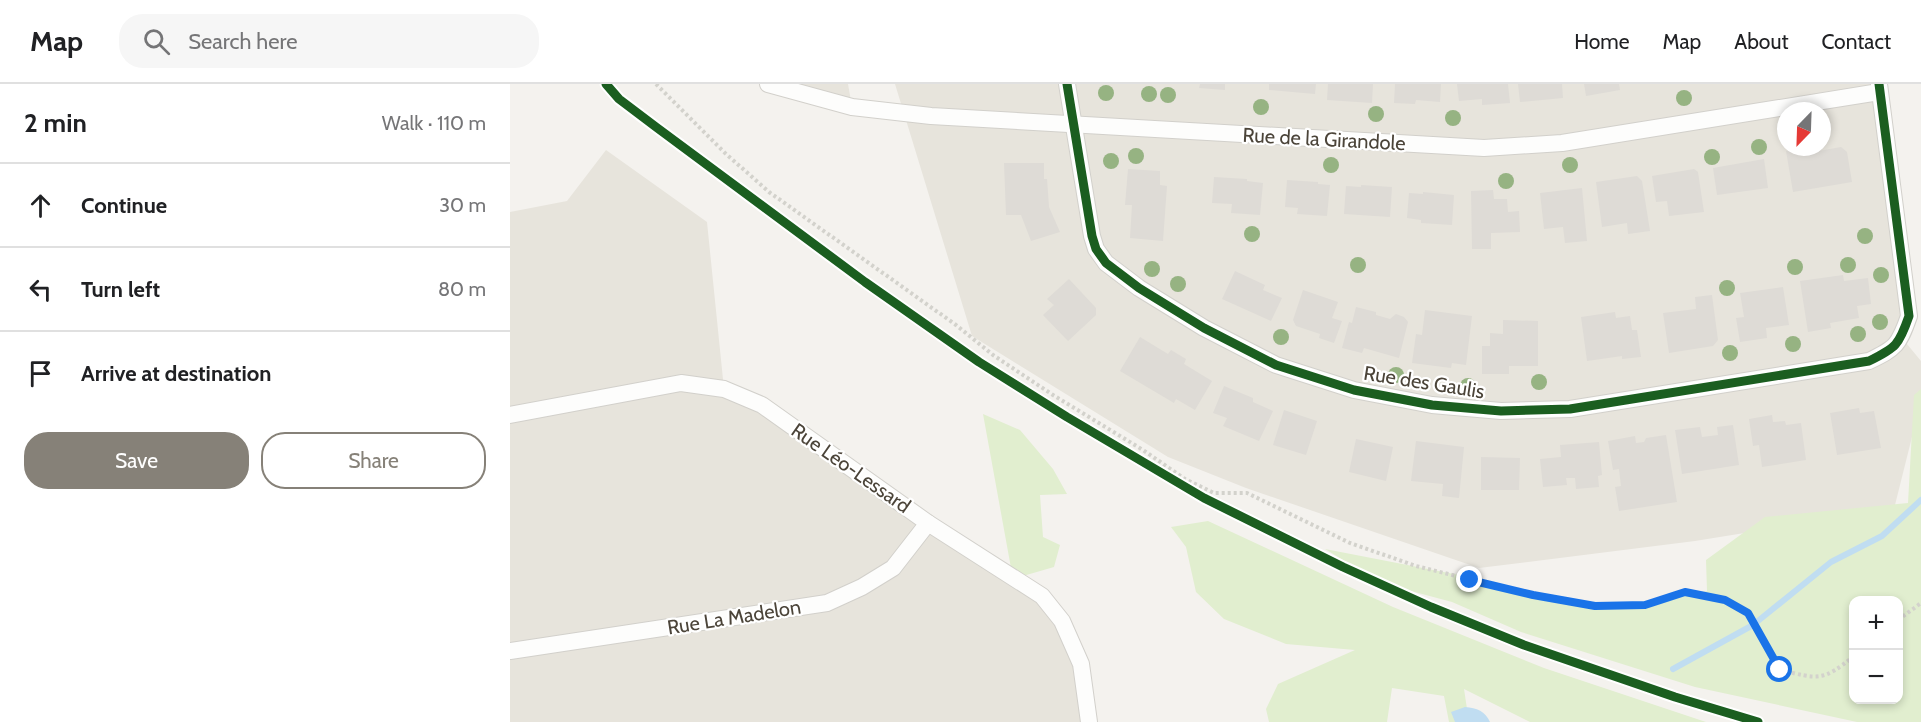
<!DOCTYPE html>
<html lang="en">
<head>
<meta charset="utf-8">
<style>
	:root { --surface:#fff; --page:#f6f6f6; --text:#202124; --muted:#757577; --line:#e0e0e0; --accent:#868178 }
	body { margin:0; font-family:Cabin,sans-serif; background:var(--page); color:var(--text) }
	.controls { position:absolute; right:18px; bottom:18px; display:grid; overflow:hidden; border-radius:12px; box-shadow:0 3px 9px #0003 }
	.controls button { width:54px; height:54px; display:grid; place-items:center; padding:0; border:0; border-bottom:2px solid var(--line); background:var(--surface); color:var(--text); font:30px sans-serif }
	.compass { position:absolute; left:1267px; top:18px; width:54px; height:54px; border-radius:50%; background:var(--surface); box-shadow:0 3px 9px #0003; rotate:203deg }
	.stop { position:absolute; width:18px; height:18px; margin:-14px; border:4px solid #1a73e8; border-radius:50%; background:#fff }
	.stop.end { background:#1a73e8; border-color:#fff; box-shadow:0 2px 6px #0008 }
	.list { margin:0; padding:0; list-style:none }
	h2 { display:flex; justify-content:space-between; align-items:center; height:78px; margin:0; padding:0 24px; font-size:26px }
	h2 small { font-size:20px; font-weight:400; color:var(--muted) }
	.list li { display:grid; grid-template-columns:39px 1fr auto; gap:18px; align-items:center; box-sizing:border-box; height:84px; padding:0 24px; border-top:2px solid var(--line) }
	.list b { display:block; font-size:22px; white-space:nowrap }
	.list em { font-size:20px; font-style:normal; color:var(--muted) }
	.actions { display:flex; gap:12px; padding:18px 24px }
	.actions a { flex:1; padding:14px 0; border:2px solid var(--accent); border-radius:24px; text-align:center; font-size:21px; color:var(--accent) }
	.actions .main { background:var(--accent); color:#fff }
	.icon { flex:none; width:33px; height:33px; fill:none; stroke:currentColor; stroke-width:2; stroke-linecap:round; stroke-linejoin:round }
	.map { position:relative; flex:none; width:1411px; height:638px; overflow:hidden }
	header { display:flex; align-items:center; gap:36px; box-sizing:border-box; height:84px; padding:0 30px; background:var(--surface); border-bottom:2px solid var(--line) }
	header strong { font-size:28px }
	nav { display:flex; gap:33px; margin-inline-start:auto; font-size:21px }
	.search { width:420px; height:54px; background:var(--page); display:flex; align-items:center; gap:15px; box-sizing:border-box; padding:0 21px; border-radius:24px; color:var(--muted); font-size:22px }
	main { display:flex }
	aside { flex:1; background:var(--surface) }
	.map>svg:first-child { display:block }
	.residential { fill:#e7e4dc; fill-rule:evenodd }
	.green { fill:#e1eecf; fill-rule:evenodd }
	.water { fill:#c0ddf1 }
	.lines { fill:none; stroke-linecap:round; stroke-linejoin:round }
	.stream { stroke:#c0ddf1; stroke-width:6 }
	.building { fill:#dedbd6 }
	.street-casing { stroke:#d2d0cb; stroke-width:18 }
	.path { stroke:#d3d2cc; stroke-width:4; stroke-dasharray:3 3; stroke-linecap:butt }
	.street { stroke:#fdfdfc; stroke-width:16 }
	.cycleway-casing { stroke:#fff; stroke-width:13 }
	.cycleway { stroke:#1b5e20; stroke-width:9 }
	.tree { fill:#96b382 }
	.route { stroke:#1a73e8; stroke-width:8 }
	.labels { text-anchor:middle; stroke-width:4.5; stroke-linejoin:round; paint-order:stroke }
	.street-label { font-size:20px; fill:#4b4439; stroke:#fff }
</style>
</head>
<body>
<header>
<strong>Map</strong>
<div class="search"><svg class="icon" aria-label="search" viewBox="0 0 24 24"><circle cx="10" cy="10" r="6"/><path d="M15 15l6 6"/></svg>Search here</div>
<nav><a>Home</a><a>Map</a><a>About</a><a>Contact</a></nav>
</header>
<main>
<aside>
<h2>2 min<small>Walk · 110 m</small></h2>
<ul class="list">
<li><svg class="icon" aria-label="ahead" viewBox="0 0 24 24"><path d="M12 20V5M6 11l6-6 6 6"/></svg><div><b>Continue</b></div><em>30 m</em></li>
<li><svg class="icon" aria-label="left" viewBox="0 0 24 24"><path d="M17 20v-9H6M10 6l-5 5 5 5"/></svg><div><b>Turn left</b></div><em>80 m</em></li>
<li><svg class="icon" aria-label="arrive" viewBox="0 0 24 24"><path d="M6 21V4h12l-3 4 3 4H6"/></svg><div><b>Arrive at destination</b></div></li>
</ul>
<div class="actions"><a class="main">Save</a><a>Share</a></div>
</aside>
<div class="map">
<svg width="1411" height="638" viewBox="0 0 1411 638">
	<rect width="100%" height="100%" fill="#f4f2ee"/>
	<g class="residential">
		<path d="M258 0H338L342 23Z"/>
		<path d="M385 0H1369L1399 232 1392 254 1411 277V317L1384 425 1185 457 969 484 736 404 658 373 462 252ZM1276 27H1312V63H1276Z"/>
		<path d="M96 66 197 138 214 305 418 439 552 537 579 638H0V128L57 117Z"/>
	</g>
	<g class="green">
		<path d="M1411 305V638H1347L1185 603 1011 548 942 518 871 499 815 465 949 491 1061 521 1092 525 1197 507 1196 476 1255 433 1398 419 1404 311ZM1388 516V616H1344V516Z"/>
		<path d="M473 330 510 346 543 385 557 410 530 411 533 453 550 461 544 483 503 495Z"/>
		<path d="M698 437 883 523 1034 584 1196 638H1020L954 605 959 638H939L934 612 882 604 877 638H759L756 625 768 600 845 566 776 560 714 535 686 508 676 463 661 443Z"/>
	</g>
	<path class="water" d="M955 623C967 624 975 627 980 638H945L941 628Z"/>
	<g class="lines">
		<path class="stream" d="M1163 585 1243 541 1321 478 1372 452 1411 416"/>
	</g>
	<g class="building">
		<path d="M690 0H715V6L689 4Z"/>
		<path d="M759 0H806L805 10 759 6Z"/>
		<path d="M818 0H863L862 19 817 16Z"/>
		<path d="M885 0H931L930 18 906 16 905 20 884 19Z"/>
		<path d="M947 0H998L1000 19 972 21V15L949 17Z"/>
		<path d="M1008 0H1052L1053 14 1010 18Z"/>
		<path d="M1074 0H1109L1110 6 1076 12Z"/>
		<path d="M1303 63V68L1331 63 1337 68 1342 98 1283 108 1276 67Z"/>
		<path d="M1254 75 1258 104 1207 111 1203 84Z"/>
		<path d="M494 79H534V95H537L539 123 550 148 521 157 511 131H496Z"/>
		<path d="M618 85 650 87V101L657 102 653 157 620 154 622 121H615Z"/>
		<path d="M1184 85 1188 88 1194 128 1159 132 1157 117 1146 118 1142 92Z"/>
		<path d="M1127 92 1132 97 1140 147 1118 150 1117 139 1092 143 1086 98Z"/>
		<path d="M704 93 737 95V97L753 99 750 131 721 129 722 120 702 119Z"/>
		<path d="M777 96 808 98V100L820 101 817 132 787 130 788 124 775 123Z"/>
		<path d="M851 101 882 103 880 133 834 130 836 102 851 103Z"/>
		<path d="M1072 104 1077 157 1055 159 1053 143 1034 145 1030 109Z"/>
		<path d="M983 106 984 115H997L998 128 1009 127 1010 148 981 149V165H962L961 107Z"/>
		<path d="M913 108 944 111 942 141 911 139V136L897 134 899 109 913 110Z"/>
		<path d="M725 187 755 201 753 206 772 214 761 237 712 215Z"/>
		<path d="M1333 191 1334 197 1358 194 1361 220 1347 222 1349 234 1320 239 1321 244 1298 248 1290 197Z"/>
		<path d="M559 195 586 224V231L558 257 533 231 544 221 537 215Z"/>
		<path d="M1273 203 1279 241 1256 244 1257 254 1230 258 1226 234 1234 233 1230 209Z"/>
		<path d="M793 206 828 218 822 234 832 237 824 259 809 254 810 250 786 242 783 236Z"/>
		<path d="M1202 211 1208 256 1203 262 1159 269 1153 229 1186 225 1185 213Z"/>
		<path d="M846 223 866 228V231L880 235 886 230 894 233 898 238 889 274 854 264 852 269 832 264 839 238 842 239Z"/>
		<path d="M915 226 962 232 956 281 942 279 941 284 902 279 906 250 912 251Z"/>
		<path d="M1105 228 1106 234 1120 232 1122 246H1127L1131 273 1112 275V272L1077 277 1071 233Z"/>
		<path d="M993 236 1028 237V282H999V290H972V262H980V249L993 250Z"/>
		<path d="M630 253 658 270 661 266 676 275 674 280 702 297 685 326 666 315 664 319 610 287Z"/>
		<path d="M714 302 743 314V318L763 327 749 357 713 342 717 334 703 329Z"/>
		<path d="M1349 324 1350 329 1364 327 1371 364 1327 371 1320 329Z"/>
		<path d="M774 326 807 337 796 371 763 361Z"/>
		<path d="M1262 331 1263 338 1275 337 1276 341 1291 339 1296 376 1252 383 1249 361 1243 362 1239 335Z"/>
		<path d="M1223 341 1229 381 1172 390 1165 346 1190 343 1192 353 1208 351 1207 343Z"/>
		<path d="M1156 351 1167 418 1109 427 1105 403 1111 402 1109 385 1103 386 1098 357 1125 352 1126 359 1134 358 1136 354Z"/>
		<path d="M846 355 883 363 876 397 839 388Z"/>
		<path d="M906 357 954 363 949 414 932 412 933 400 901 397Z"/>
		<path d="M1089 358 1092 391 1088 392 1089 403 1066 405 1065 394H1056L1057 401 1033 403 1030 375 1051 373 1050 361Z"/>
		<path d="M971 373 1010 374 1009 406H971Z"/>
	</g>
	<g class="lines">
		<defs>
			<g id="street">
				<path d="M258 0 342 23 421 32 974 64 1052 59 1369 8"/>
				<path d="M557 0 582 152 586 165 596 179 629 204 694 244 766 281 844 306 922 321 991 327 1060 325 1359 277C1386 264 1389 261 1399 232L1369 0"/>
				<path d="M0 331 171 299 214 305 252 321 418 439 532 512 552 537 571 580 579 638"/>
				<path d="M0 567 317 519 352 503 383 484 418 439"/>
			</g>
		</defs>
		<use href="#street" class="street-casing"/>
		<g class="path">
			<path d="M146 0 215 69 259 108 446 241 483 271 543 311 633 366 675 395 704 409H737L840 459 906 482 1023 511 1085 522 1135 521 1175 508 1215 516 1238 529 1270 586C1309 595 1312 598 1344 572"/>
			<path d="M1388 536 1411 519"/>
		</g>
		<use href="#street" class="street"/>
		<defs>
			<g id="cycleway">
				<path d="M96 0 109 15 146 43 355 198 469 278 557 333 694 414 833 483 921 523 1014 561 1165 613 1248 638"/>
				<path d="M557 0 582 152 586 165 596 179 629 204 694 244 766 281 844 306 922 321 991 327 1060 325 1359 277C1386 264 1389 261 1399 232L1369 0"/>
			</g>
		</defs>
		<use href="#cycleway" class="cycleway-casing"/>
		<use href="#cycleway" class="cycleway"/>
	</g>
	<g class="tree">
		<circle cx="596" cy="9" r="8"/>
		<circle cx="639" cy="10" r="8"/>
		<circle cx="658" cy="11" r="8"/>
		<circle cx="1174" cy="14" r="8"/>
		<circle cx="751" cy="23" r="8"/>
		<circle cx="866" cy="30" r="8"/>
		<circle cx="943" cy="34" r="8"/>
		<circle cx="1249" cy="63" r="8"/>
		<circle cx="626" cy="72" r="8"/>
		<circle cx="1202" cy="73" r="8"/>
		<circle cx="601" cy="77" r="8"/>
		<circle cx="821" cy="81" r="8"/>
		<circle cx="1060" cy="81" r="8"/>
		<circle cx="996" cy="97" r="8"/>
		<circle cx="742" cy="150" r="8"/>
		<circle cx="1355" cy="152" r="8"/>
		<circle cx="848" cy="181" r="8"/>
		<circle cx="1338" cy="181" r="8"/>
		<circle cx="1285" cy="183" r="8"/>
		<circle cx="642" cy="185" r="8"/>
		<circle cx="1371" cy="191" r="8"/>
		<circle cx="668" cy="200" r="8"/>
		<circle cx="1217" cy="204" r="8"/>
		<circle cx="1370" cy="238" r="8"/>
		<circle cx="1348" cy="250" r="8"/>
		<circle cx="771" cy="253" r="8"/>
		<circle cx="1283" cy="260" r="8"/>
		<circle cx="1220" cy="269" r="8"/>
		<circle cx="886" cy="291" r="8"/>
		<circle cx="1029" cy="298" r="8"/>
		<circle cx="958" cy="302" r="8"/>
	</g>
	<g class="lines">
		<path class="route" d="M960 496 1023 511 1085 522 1135 521 1175 508 1215 516 1238 529 1270 586"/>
	</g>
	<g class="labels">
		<g class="street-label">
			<text transform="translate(814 55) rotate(3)" y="7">Rue de la Girandole</text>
			<text transform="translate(914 298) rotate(9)" y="7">Rue des Gaulis</text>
			<text transform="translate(341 384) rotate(35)" y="7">Rue Léo-Lessard</text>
			<text transform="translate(224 533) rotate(-9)" y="7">Rue La Madelon</text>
		</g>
	</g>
</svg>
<div class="controls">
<button>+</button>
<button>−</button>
</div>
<svg class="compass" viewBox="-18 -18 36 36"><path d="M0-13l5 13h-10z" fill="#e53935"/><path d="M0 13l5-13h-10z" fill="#757577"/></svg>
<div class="stop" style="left:1270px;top:586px"></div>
<div class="stop end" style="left:960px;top:496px"></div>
</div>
</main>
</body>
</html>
